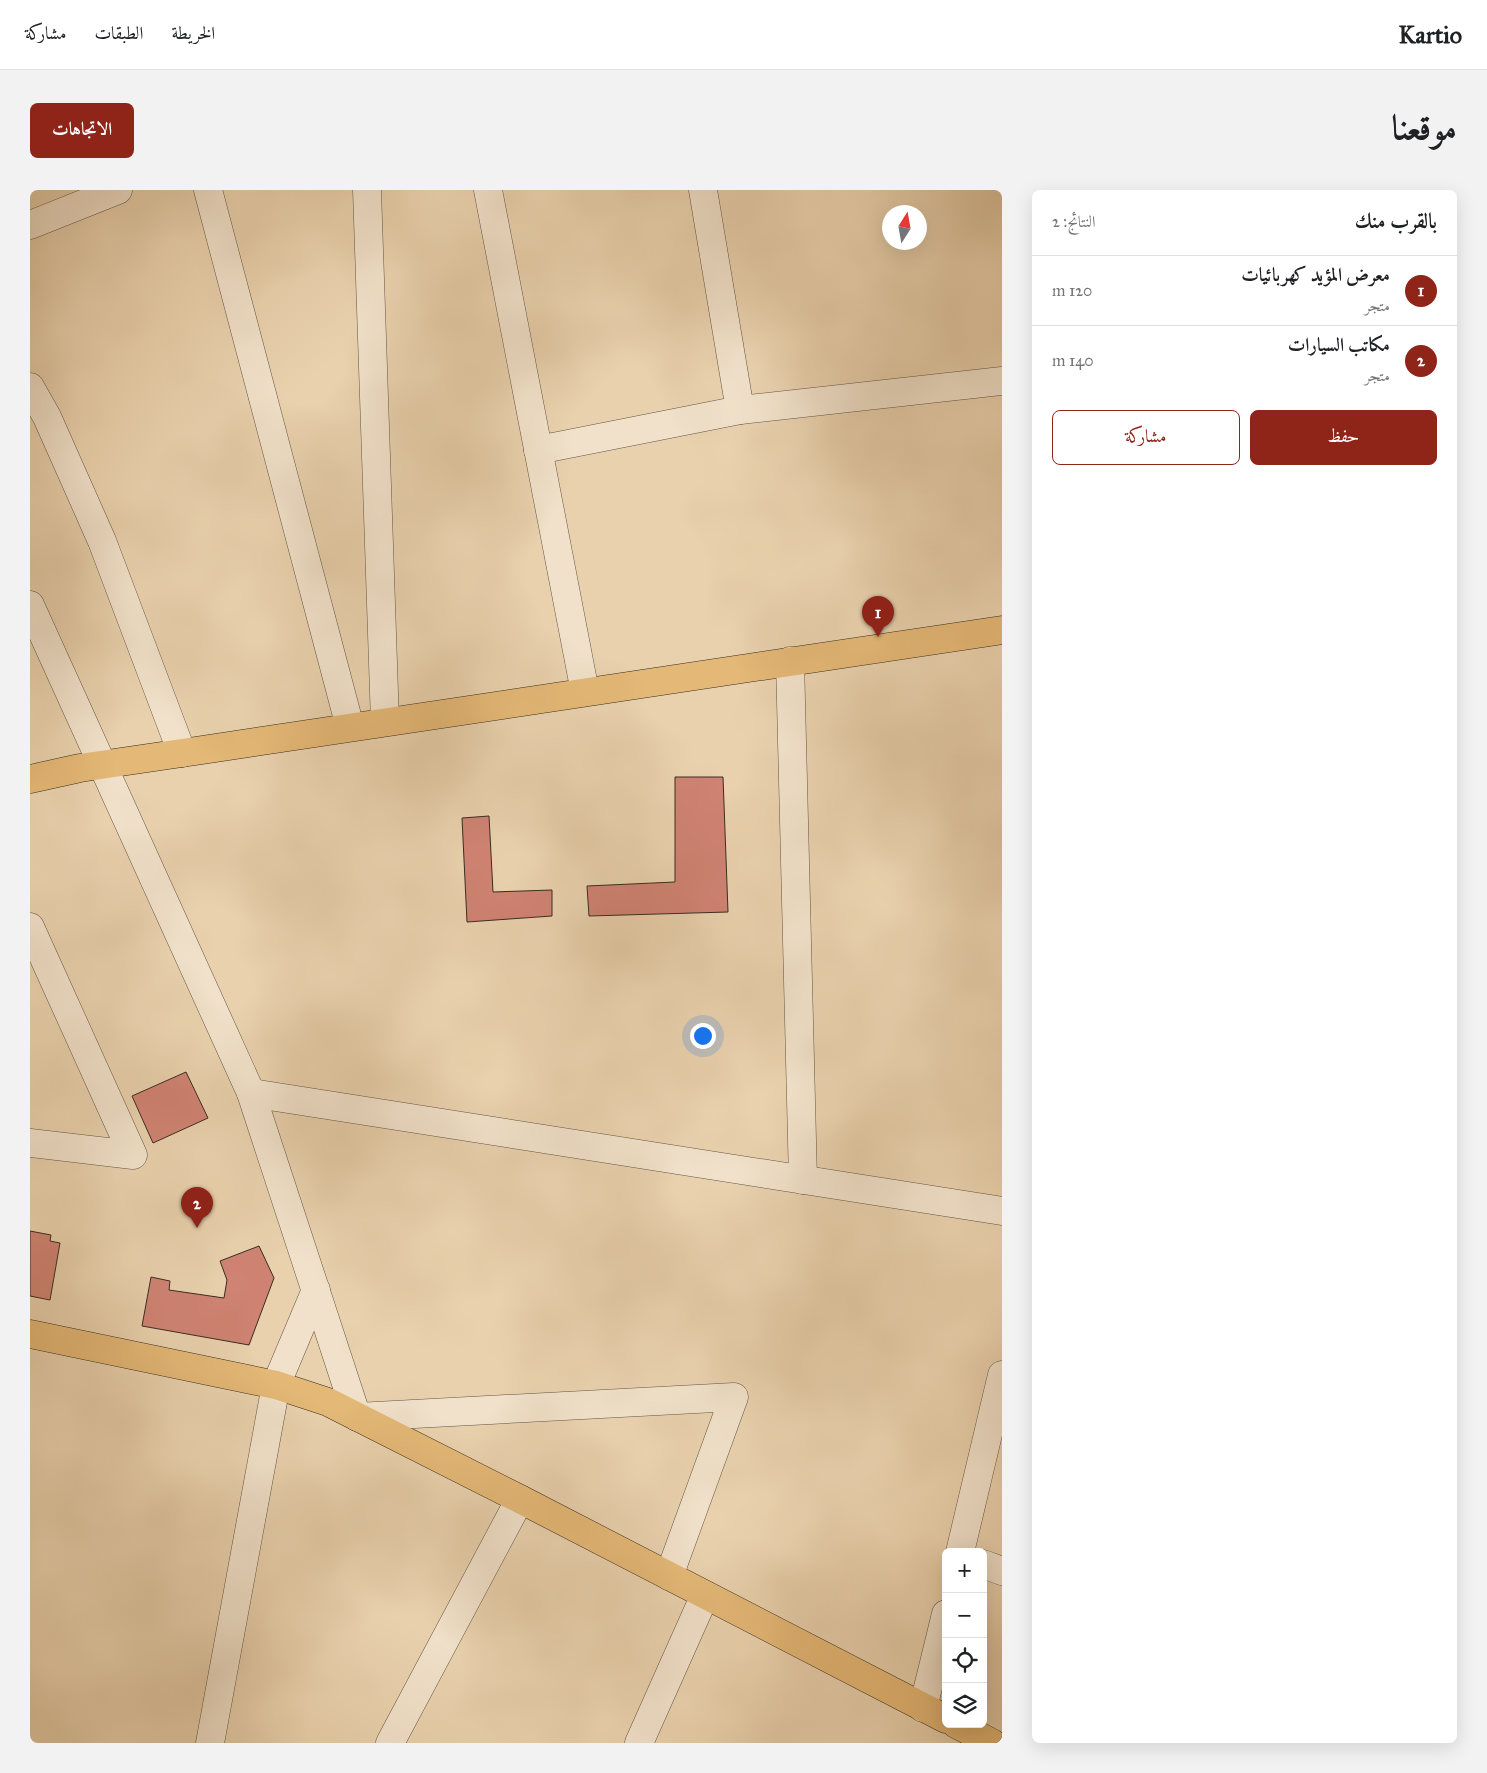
<!DOCTYPE html>
<html lang="ar">
<head>
<meta charset="utf-8">
<style>
	:root { --surface:#fff; --page:#f2f2f2; --text:#202124; --muted:#757577; --line:#e0e0e0; --accent:#8f2418 }
	body { margin:0; font-family:"IM FELL Great Primer",Amiri,serif; background:var(--page); color:var(--text); direction:rtl }
	.controls { position:absolute; right:15px; bottom:15px; display:grid; overflow:hidden; border-radius:8px; box-shadow:0 5px 20px #0002 }
	.controls button { width:45px; height:45px; display:grid; place-items:center; padding:0; border:0; border-bottom:1px solid var(--line); background:var(--surface); color:var(--text); font:25px sans-serif }
	.compass { position:absolute; left:852px; top:15px; width:45px; height:45px; border-radius:50%; background:var(--surface); box-shadow:0 5px 20px #0002; rotate:11deg }
	.you { position:absolute; left:672px; top:845px; width:18px; height:18px; margin:-12px; border:4px solid #fff; border-radius:50%; background:#1a73e8; box-shadow:0 0 0 8px #1a73e833 }
	.badge { display:grid; place-items:center; width:32px; height:32px; border-radius:50%; background:var(--accent); color:#fff; font-size:16px; font-weight:700 }
	.pin { position:absolute; translate:-50% -41px; filter:drop-shadow(0 1px 2px #0008) }
	.pin::after { content:''; position:absolute; top:26px; width:18px; height:15px; background:inherit; clip-path:polygon(0 0,100% 0,50% 100%) }
	.list { margin:0; padding:0; list-style:none }
	h2 { display:flex; justify-content:space-between; align-items:center; height:65px; margin:0; padding:0 20px; font-size:21px }
	h2 small { font-size:16px; font-weight:400; color:var(--muted) }
	.list li { display:grid; grid-template-columns:32px 1fr auto; gap:15px; align-items:center; box-sizing:border-box; height:70px; padding:0 20px; border-top:1px solid var(--line) }
	.list b { display:block; font-size:19px; white-space:nowrap }
	.list p { margin:0; font-size:16px; white-space:nowrap; color:var(--muted) }
	.list em { font-size:16px; font-style:normal; color:var(--muted) }
	.actions { display:flex; gap:10px; padding:15px 20px }
	.actions a { flex:1; padding:11px 0; border:1px solid var(--accent); border-radius:8px; text-align:center; font-size:18px; color:var(--accent) }
	.actions .main { background:var(--accent); color:#fff }
	.icon { flex:none; width:28px; height:28px; fill:none; stroke:currentColor; stroke-width:2; stroke-linecap:round; stroke-linejoin:round }
	.map { position:relative; flex:none; width:972px; height:1553px; overflow:hidden; direction:ltr; border-radius:8px }
	header { display:flex; align-items:center; gap:30px; box-sizing:border-box; height:70px; padding:0 25px; background:var(--surface); border-bottom:1px solid var(--line) }
	header strong { font-size:24px }
	nav { display:flex; gap:28px; margin-inline-start:auto; font-size:18px }
	.intro { display:flex; align-items:center; justify-content:space-between; box-sizing:border-box; height:120px; padding:0 30px }
	h1 { margin:0; font-size:35px }
	.button { padding:12px 22px; border-radius:8px; background:var(--accent); color:#fff; font-size:18px; font-weight:700 }
	main { display:flex; gap:30px; padding:0 30px }
	aside { flex:1; background:var(--surface); border-radius:8px; box-shadow:0 5px 20px #0002 }
	.map>svg:first-child { display:block }
	.building { fill:#d08373; stroke:#382c22 }
	.lines { fill:none; stroke-linecap:round; stroke-linejoin:round }
	.minor-casing { stroke:#645545; stroke-width:29 }
	.major-casing { stroke:#382c22; stroke-width:29 }
	.minor { stroke:#f1e1ca; stroke-width:28 }
	.major { stroke:#e4b876; stroke-width:28 }
</style>
</head>
<body>
<header>
<strong>Kartio</strong>
<nav><a>الخريطة</a><a>الطبقات</a><a>مشاركة</a></nav>
</header>
<div class="intro"><h1>موقعنا</h1><a class="button">الاتجاهات</a></div>
<main>
<aside>
<h2>بالقرب منك<small>النتائج: 2</small></h2>
<ul class="list">
<li><span class="badge">1</span><div><b>معرض المؤيد كهربائيات</b><p>متجر</p></div><em>120 m</em></li>
<li><span class="badge">2</span><div><b>مكاتب السيارات</b><p>متجر</p></div><em>140 m</em></li>
</ul>
<div class="actions"><a class="main">حفظ</a><a>مشاركة</a></div>
</aside>
<div class="map">
<svg width="972" height="1553" viewBox="0 0 972 1553">
	<rect width="100%" height="100%" fill="#e9d1ad"/>
	<filter id="stains"><feTurbulence type="fractalNoise" baseFrequency=".004" numOctaves="4"/><feColorMatrix values="0 0 0 0 .2 0 0 0 0 .09 0 0 0 0 .02 0 0 0 .5 -.17"/></filter>
	<radialGradient id="worn" r=".72"><stop offset=".6" stop-color="#630" stop-opacity="0"/><stop offset="1" stop-color="#630" stop-opacity=".3"/></radialGradient>
	<g class="building">
		<path d="M645 587H693L698 722 559 726 557 696 645 692Z"/>
		<path d="M459 626 463 702 522 700V726L437 732 432 628Z"/>
		<path d="M156 882 178 928 123 953 102 906Z"/>
		<path d="M0 1041 21 1045 20 1051 30 1053 20 1110 0 1106Z"/>
		<path d="M229 1056 244 1088 219 1155 112 1136 121 1087 140 1091 139 1100 194 1108 197 1090 190 1071Z"/>
	</g>
	<g class="lines">
		<defs>
			<g id="minor">
				<path d="M178 0 320 537"/>
				<path d="M337 0 355 532"/>
				<path d="M458 0 555 502"/>
				<path d="M673 0 710 220"/>
				<path d="M0 35 88 0"/>
				<path d="M0 197 17 227 72 351 152 563"/>
				<path d="M508 260 710 220 972 191"/>
				<path d="M0 415 221 903 327 1227 704 1207 639 1386"/>
				<path d="M760 471 773 990"/>
				<path d="M0 737 103 965 0 953"/>
				<path d="M221 903 972 1021"/>
				<path d="M930 1362 972 1185"/>
				<path d="M953 1374 972 1381"/>
				<path d="M893 1518 916 1424"/>
				<path d="M180 1553 246 1195 286 1100"/>
				<path d="M360 1553 490 1309"/>
				<path d="M609 1553 675 1405"/>
			</g>
			<g id="major">
				<path d="M0 589 50 578 152 563 972 440"/>
				<path d="M0 1144 246 1195 298 1212 490 1309 916 1529"/>
				<path d="M926 1534 962 1553"/>
			</g>
		</defs>
		<use href="#minor" class="minor-casing"/>
		<use href="#major" class="major-casing"/>
		<use href="#minor" class="minor"/>
		<use href="#major" class="major"/>
	</g>
	<rect width="100%" height="100%" filter="url(#stains)"/>
	<rect width="100%" height="100%" fill="url(#worn)"/>
</svg>
<div class="controls">
<button>+</button>
<button>−</button>
<button><svg class="icon" aria-label="locate" viewBox="0 0 24 24"><circle cx="12" cy="12" r="6"/><path d="M12 2v4M12 18v4M2 12h4M18 12h4"/></svg></button>
<button><svg class="icon" aria-label="layers" viewBox="0 0 24 24"><path d="M12 4l9 5-9 5-9-5zM3 14l9 5 9-5"/></svg></button>
</div>
<svg class="compass" viewBox="-18 -18 36 36"><path d="M0-13l5 13h-10z" fill="#e53935"/><path d="M0 13l5-13h-10z" fill="#757577"/></svg>
<div class="you"></div>
<div class="pin badge" style="left:848px;top:447px">1</div>
<div class="pin badge" style="left:167px;top:1038px">2</div>
</div>
</main>
</body>
</html>
